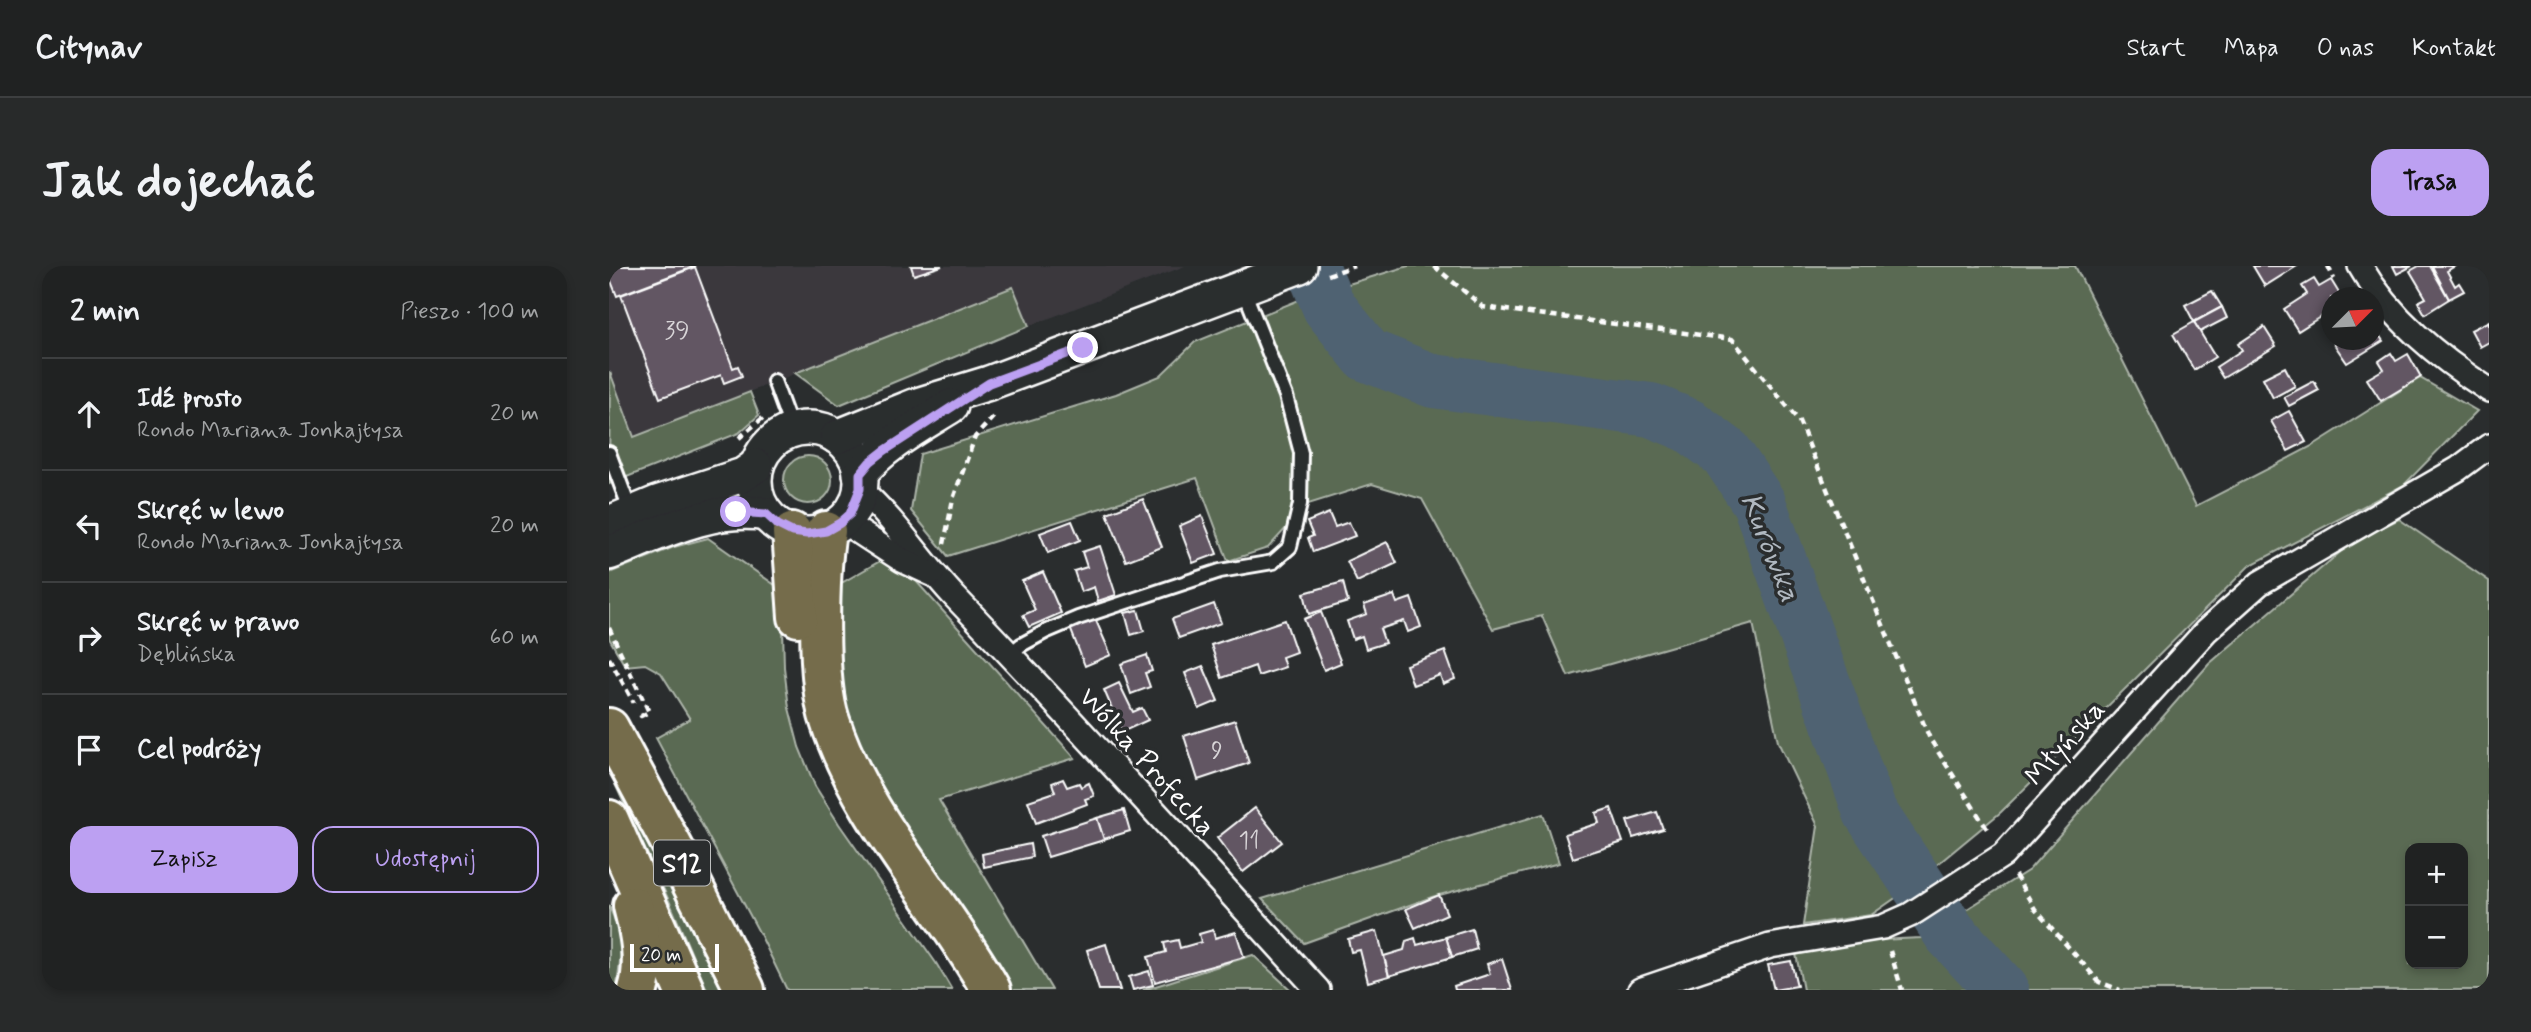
<!DOCTYPE html>
<html lang="pl">
<head>
<meta charset="utf-8">
<style>
	:root { --surface:#202222; --page:#282a2a; --text:#f1f3f6; --muted:#a2a4a5; --line:#3d3f40; --accent:#bca0f2 }
	body { margin:0; font-family:Mynerve,sans-serif; background:var(--page); color:var(--text) }
	.controls { position:absolute; right:21px; bottom:21px; display:grid; overflow:hidden; border-radius:14px; box-shadow:0 4px 10px #0003 }
	.controls button { width:63px; height:63px; display:grid; place-items:center; padding:0; border:0; border-bottom:2px solid var(--line); background:var(--surface); color:var(--text); font:35px sans-serif }
	.compass { position:absolute; left:1712px; top:21px; width:63px; height:63px; border-radius:50%; background:var(--surface); box-shadow:0 4px 10px #0003; rotate:66deg }
	.scale { position:absolute; left:21px; bottom:18px; width:89px; box-sizing:border-box; padding-left:7px; border:4px solid #fff; border-top:0; font-size:19px; line-height:24px; white-space:nowrap; color:#fff; -webkit-text-stroke:5px #2a2d2e; paint-order:stroke }
	.stop { position:absolute; width:21px; height:21px; margin:-16px; border:5px solid #bca0f2; border-radius:50%; background:#fff }
	.stop.end { background:#bca0f2; border-color:#fff; box-shadow:0 2px 7px #0008 }
	.list { margin:0; padding:0; list-style:none }
	h2 { display:flex; justify-content:space-between; align-items:center; height:91px; margin:0; padding:0 28px; font-size:30px }
	h2 small { font-size:23px; font-weight:400; color:var(--muted) }
	.list li { display:grid; grid-template-columns:46px 1fr auto; gap:21px; align-items:center; box-sizing:border-box; height:112px; padding:0 28px; border-top:2px solid var(--line) }
	.list b { display:block; font-size:26px; white-space:nowrap }
	.list p { margin:0; font-size:23px; white-space:nowrap; color:var(--muted) }
	.list em { font-size:23px; font-style:normal; color:var(--muted) }
	.actions { display:flex; gap:14px; padding:21px 28px }
	.actions a { flex:1; padding:16px 0; border:2px solid var(--accent); border-radius:21px; text-align:center; font-size:24px; color:var(--accent) }
	.actions .main { background:var(--accent); color:#111 }
	.icon { flex:none; width:38px; height:38px; fill:none; stroke:currentColor; stroke-width:2; stroke-linecap:round; stroke-linejoin:round }
	.map { position:relative; flex:none; width:1880px; height:724px; overflow:hidden; border-radius:21px }
	header { display:flex; align-items:center; gap:42px; box-sizing:border-box; height:98px; padding:0 35px; background:var(--surface); border-bottom:2px solid var(--line) }
	header strong { font-size:33px }
	nav { display:flex; gap:38px; margin-inline-start:auto; font-size:24px }
	.intro { display:flex; align-items:center; justify-content:space-between; box-sizing:border-box; height:168px; padding:0 42px }
	h1 { margin:0; font-size:49px }
	.button { padding:18px 32px; border-radius:21px; background:var(--accent); color:#111; font-size:24px; font-weight:700 }
	main { display:flex; gap:42px; padding:0 42px }
	aside { flex:1; background:var(--surface); border-radius:21px; box-shadow:0 4px 10px #0003 }
	.map>svg:first-child { display:block }
	.built { fill:#3b393e }
	.green { fill:#5a6a53; stroke:#acb4a9; stroke-width:2; fill-rule:evenodd }
	.lines { fill:none; stroke-linecap:round; stroke-linejoin:round }
	.river { stroke:#4f6272; stroke-width:54 }
	.building { fill:#625664; stroke:#fff; stroke-width:2 }
	.service-casing { stroke:#fff; stroke-width:18 }
	.minor-casing { stroke:#fff; stroke-width:28 }
	.secondary-casing { stroke:#fff; stroke-width:38 }
	.motorway-casing { stroke:#fff; stroke-width:44 }
	.path { stroke:#fff; stroke-width:4.5; stroke-dasharray:7 5; stroke-linecap:butt }
	.service { stroke:#2a2d2e; stroke-width:12 }
	.minor { stroke:#2a2d2e; stroke-width:23 }
	.secondary { stroke:#2a2d2e; stroke-width:33 }
	.motorway { stroke:#746c4b; stroke-width:38 }
	.route { stroke:#bca0f2; stroke-width:9 }
	.labels { text-anchor:middle; stroke-width:7; stroke-linejoin:round; paint-order:stroke }
	.number-label { font-size:24px; fill:#d8d5d8 }
	.shield { fill:#2a2d2e; stroke:#bfc0c0; stroke-width:2 }
	.shield-label { font-size:26px; font-weight:bold; fill:#fff }
	.street-label { font-size:28px; fill:#fff; stroke:#2a2d2e }
	.water-label { font-size:30px; font-style:italic; fill:#b0b8c0; stroke:#2a2d2e }
</style>
</head>
<body>
<header>
<strong>Citynav</strong>
<nav><a>Start</a><a>Mapa</a><a>O nas</a><a>Kontakt</a></nav>
</header>
<div class="intro"><h1>Jak dojechać</h1><a class="button">Trasa</a></div>
<main>
<aside>
<h2>2 min<small>Pieszo · 100 m</small></h2>
<ul class="list">
<li><svg class="icon" aria-label="ahead" viewBox="0 0 24 24"><path d="M12 20V5M6 11l6-6 6 6"/></svg><div><b>Idź prosto</b><p>Rondo Mariana Jonkajtysa</p></div><em>20 m</em></li>
<li><svg class="icon" aria-label="left" viewBox="0 0 24 24"><path d="M17 20v-9H6M10 6l-5 5 5 5"/></svg><div><b>Skręć w lewo</b><p>Rondo Mariana Jonkajtysa</p></div><em>20 m</em></li>
<li><svg class="icon" aria-label="right" viewBox="0 0 24 24"><path d="M7 20v-9h11M14 6l5 5-5 5"/></svg><div><b>Skręć w prawo</b><p>Dęblińska</p></div><em>60 m</em></li>
<li><svg class="icon" aria-label="arrive" viewBox="0 0 24 24"><path d="M6 21V4h12l-3 4 3 4H6"/></svg><div><b>Cel podróży</b></div></li>
</ul>
<div class="actions"><a class="main">Zapisz</a><a>Udostępnij</a></div>
</aside>
<div class="map">
<svg width="1880" height="724" viewBox="0 0 1880 724">
	<rect width="100%" height="100%" fill="#2a2d2e"/>
	<filter id="ink" filterUnits="userSpaceOnUse"><feTurbulence type="fractalNoise" baseFrequency=".0143" numOctaves="2"/><feDisplacementMap in="SourceGraphic" scale="14" xChannelSelector="R" yChannelSelector="G"/><feConvolveMatrix kernelMatrix="1 2 1 2 8 2 1 2 1" color-interpolation-filters="sRGB"/></filter>
	<g filter="url(#ink)">
		<path class="built" d="M0 0H576L420 60 403 21 25 172 0 104Z"/>
		<g class="green">
			<path d="M799 0H1466L1587 240 1703 180 1811 112 1868 145 1795 219 1640 300 1392 546 1295 626 1262 649 1194 659 1209 560 1169 476 1144 357 959 410 933 350 884 363 813 233 763 218 699 238 659 282 619 295 588 212 339 290 302 245 311 188 507 128 551 110 586 76 700 30Z"/>
			<path d="M404 21 420 60 230 139 186 107Z"/>
			<path d="M1 106 25 171 141 126 150 149 130 167 0 218Z"/>
			<circle cx="199" cy="214" r="24"/>
			<path d="M1790 253 1880 315V724H1194L1187 688 1269 674 1312 672 1420 604 1600 398 1743 276ZM1801 582H1854V698H1801Z"/>
			<path d="M99 272 173 324 175 401 180 442 190 481 206 520 230 558 327 697 343 724H178L152 670 47 472 81 453 52 407 36 398 16 400 0 372V307L65 281Z"/>
			<path d="M273 294 307 315 466 492 330 534 443 724H395L278 545 235 461 222 323Z"/>
			<path d="M6 518 54 607 113 724H98L61 637Z"/>
			<path d="M934 548 950 597 823 631 695 677 653 633Z"/>
			<path d="M0 640C15 672 13 690 7 724H0Z"/>
			<path d="M644 689 682 724H534Z"/>
		</g>
		<g class="lines">
			<path class="river" d="M703 0 720 41 758 89 824 115 1042 144 1081 160 1117 187 1150 237 1261 546 1341 667 1393 724"/>
		</g>
		<g class="building">
			<path d="M0 0H87L8 30 0 10Z"/>
			<path d="M302 0H333L305 9Z"/>
			<path d="M1644 0H1688L1656 20Z"/>
			<path d="M1784 0H1803L1788 8Z"/>
			<path d="M1810 0H1821L1840 33 1816 48 1809 36 1817 32 1801 5Z"/>
			<path d="M1823 0H1846L1838 5 1846 20 1850 17 1855 25 1840 33Z"/>
			<path d="M86 1 124 102 129 100 133 110 115 117 112 109 51 132 12 29Z"/>
			<path d="M1705 13 1710 21 1722 14 1733 32H1722V44L1689 65 1675 43 1698 28 1693 20Z"/>
			<path d="M1603 25 1613 41 1585 56 1576 39Z"/>
			<path d="M1613 41 1618 52 1591 66 1585 56Z"/>
			<path d="M1880 55V76L1871 81 1862 64Z"/>
			<path d="M1585 56 1606 91 1585 104 1564 68Z"/>
			<path d="M1764 60 1774 75 1738 97 1725 78 1732 74H1764Z"/>
			<path d="M1655 61 1667 80 1614 112 1607 101 1633 84 1629 78Z"/>
			<path d="M1782 87 1787 95 1799 88 1812 111 1772 135 1758 113 1775 103 1770 95Z"/>
			<path d="M1676 101 1686 120 1664 132 1654 112Z"/>
			<path d="M1705 115 1710 124 1680 140 1675 131Z"/>
			<path d="M1680 145 1697 176 1679 185 1662 155Z"/>
			<path d="M534 233 553 281 517 295 498 247Z"/>
			<path d="M720 247 726 261 740 256 746 270 704 286 699 272 704 270 698 256Z"/>
			<path d="M593 250 608 288 584 297 570 260Z"/>
			<path d="M463 255 471 274 439 287 431 267Z"/>
			<path d="M778 276 788 297 748 316 738 295Z"/>
			<path d="M491 280 507 329 489 335 485 321 472 326 465 305 478 301 473 286Z"/>
			<path d="M434 306 452 347 420 361 414 349 426 344 413 315Z"/>
			<path d="M734 316 739 336 700 348 695 327Z"/>
			<path d="M785 329 788 337 802 332 812 361 799 366 795 355 771 363 776 377 757 383 753 370 744 373 738 355 758 348 755 339Z"/>
			<path d="M605 338 612 357 570 372 563 353Z"/>
			<path d="M529 344 535 365 522 369 516 347Z"/>
			<path d="M712 346 732 397 715 404 695 353Z"/>
			<path d="M485 350 502 389 476 400 460 359Z"/>
			<path d="M676 354 687 386 673 391 676 401 649 410 646 400 613 412 602 379Z"/>
			<path d="M836 385 846 413 834 418 831 409 804 419 797 399Z"/>
			<path d="M538 389 543 405 536 407 541 421 522 428 512 398Z"/>
			<path d="M594 400 609 435 590 443 576 407Z"/>
			<path d="M510 417 524 446 533 442 539 454 513 466 495 424Z"/>
			<path d="M626 454 640 497 589 514 575 470Z"/>
			<path d="M454 513 458 521 470 517 472 521 480 517 485 530 476 533 478 538 427 557 419 535 446 526 443 517Z"/>
			<path d="M646 542 673 576 634 606 608 572Z"/>
			<path d="M1002 542 1014 576 964 592 956 568 990 557 987 547Z"/>
			<path d="M515 544 521 565 495 573 488 552Z"/>
			<path d="M1048 546 1054 563 1024 572 1018 555Z"/>
			<path d="M488 552 495 574 439 591 432 570Z"/>
			<path d="M421 578 423 591 375 601 373 588Z"/>
			<path d="M830 629 838 648 806 662 797 643Z"/>
			<path d="M863 663 868 683 843 691 837 671Z"/>
			<path d="M604 664 606 672 627 666 635 691 546 716 539 691 557 686 555 677 569 674 571 682 592 676 590 668Z"/>
			<path d="M768 665 780 710 759 716 751 684 742 686 739 673Z"/>
			<path d="M837 671 843 691 780 710 775 690 795 684 797 675 806 672 808 679Z"/>
			<path d="M497 678 511 724H490L478 684Z"/>
			<path d="M893 693 903 724H846L845 720 881 708 878 698Z"/>
			<path d="M1182 695 1188 720 1165 724 1159 699Z"/>
			<path d="M540 705 544 719 524 724 520 711Z"/>
		</g>
		<g class="lines">
			<defs>
				<g id="service">
					<path d="M165 115 183 164"/>
					<path d="M0 187 22 246"/>
					<path d="M401 388 412 379 436 366 469 352 611 305 664 296 681 281 691 238 692 187 677 130 634 22"/>
				</g>
				<g id="minor">
					<path d="M1751 0C1782 53 1829 91 1880 124"/>
					<path d="M251 223C288 256 312 295 345 330 469 459 588 592 709 724"/>
					<path d="M231 257 244 262 293 294 323 308"/>
					<path d="M1031 724 1161 680 1274 661 1301 649 1394 589 1597 365 1651 317 1849 203 1880 180"/>
				</g>
				<g id="secondary">
					<circle cx="199" cy="215" r="53"/>
					<path d="M228 171 305 140 380 117 691 0"/>
					<path d="M251 208C274 179 312 159 342 140"/>
					<path d="M0 257 48 237 134 209 147 200"/>
					<path d="M0 287C48 268 104 239 157 248"/>
				</g>
				<g id="motorway">
					<path d="M217 265C210 309 207 414 221 455 254 555 331 633 382 724"/>
					<path d="M183 266 189 351"/>
					<path d="M0 462 72 596 136 724"/>
					<path d="M0 554 75 724"/>
					<path d="M24 640C31 667 37 697 29 724"/>
				</g>
			</defs>
			<use href="#service" class="service-casing"/>
			<use href="#minor" class="minor-casing"/>
			<use href="#secondary" class="secondary-casing"/>
			<use href="#motorway" class="motorway-casing"/>
			<g class="path">
				<path d="M825 0 874 41 1123 73 1190 155 1321 473 1380 566"/>
				<path d="M1719 0 1725 13"/>
				<path d="M719 9 745 0"/>
				<path d="M130 172 156 150"/>
				<path d="M335 278 344 233 366 171 386 149"/>
				<path d="M0 362 40 446 32 450 31 448"/>
				<path d="M0 392 25 437"/>
				<path d="M1406 609 1426 643 1490 716 1511 724"/>
				<path d="M1281 685 1293 724"/>
			</g>
			<use href="#service" class="service"/>
			<use href="#minor" class="minor"/>
			<use href="#secondary" class="secondary"/>
			<use href="#motorway" class="motorway"/>
		</g>
	</g>
	<g class="lines" filter="url(#ink)">
		<path class="route" d="M127 246 157 248 169 259 183 266 198 268 217 265 231 257 241 248 251 223V208L261 196 275 185 380 117 474 82"/>
	</g>
	<g class="labels">
		<g class="number-label">
			<text x="68" y="72">39</text>
			<text x="608" y="492">9</text>
			<text x="640" y="582">11</text>
		</g>
		<rect class="shield" x="45" y="574.5" width="56" height="45" rx="5"/>
		<g class="shield-label">
			<text x="73" y="606">S12</text>
		</g>
		<g class="street-label">
			<text transform="translate(1455 476) rotate(-48)" y="10">Młyńska</text>
			<text transform="translate(539 495) rotate(48)" y="10">Wólka Profecka</text>
		</g>
		<g class="water-label">
			<text transform="translate(1162 281) rotate(68)" y="10">Kurówka</text>
		</g>
	</g>
</svg>
<div class="controls">
<button>+</button>
<button>−</button>
</div>
<svg class="compass" viewBox="-18 -18 36 36"><path d="M0-13l5 13h-10z" fill="#e53935"/><path d="M0 13l5-13h-10z" fill="#a2a4a5"/></svg>
<div class="scale">20 m</div>
<div class="stop" style="left:127px;top:246px"></div>
<div class="stop end" style="left:474px;top:82px"></div>
</div>
</main>
</body>
</html>
